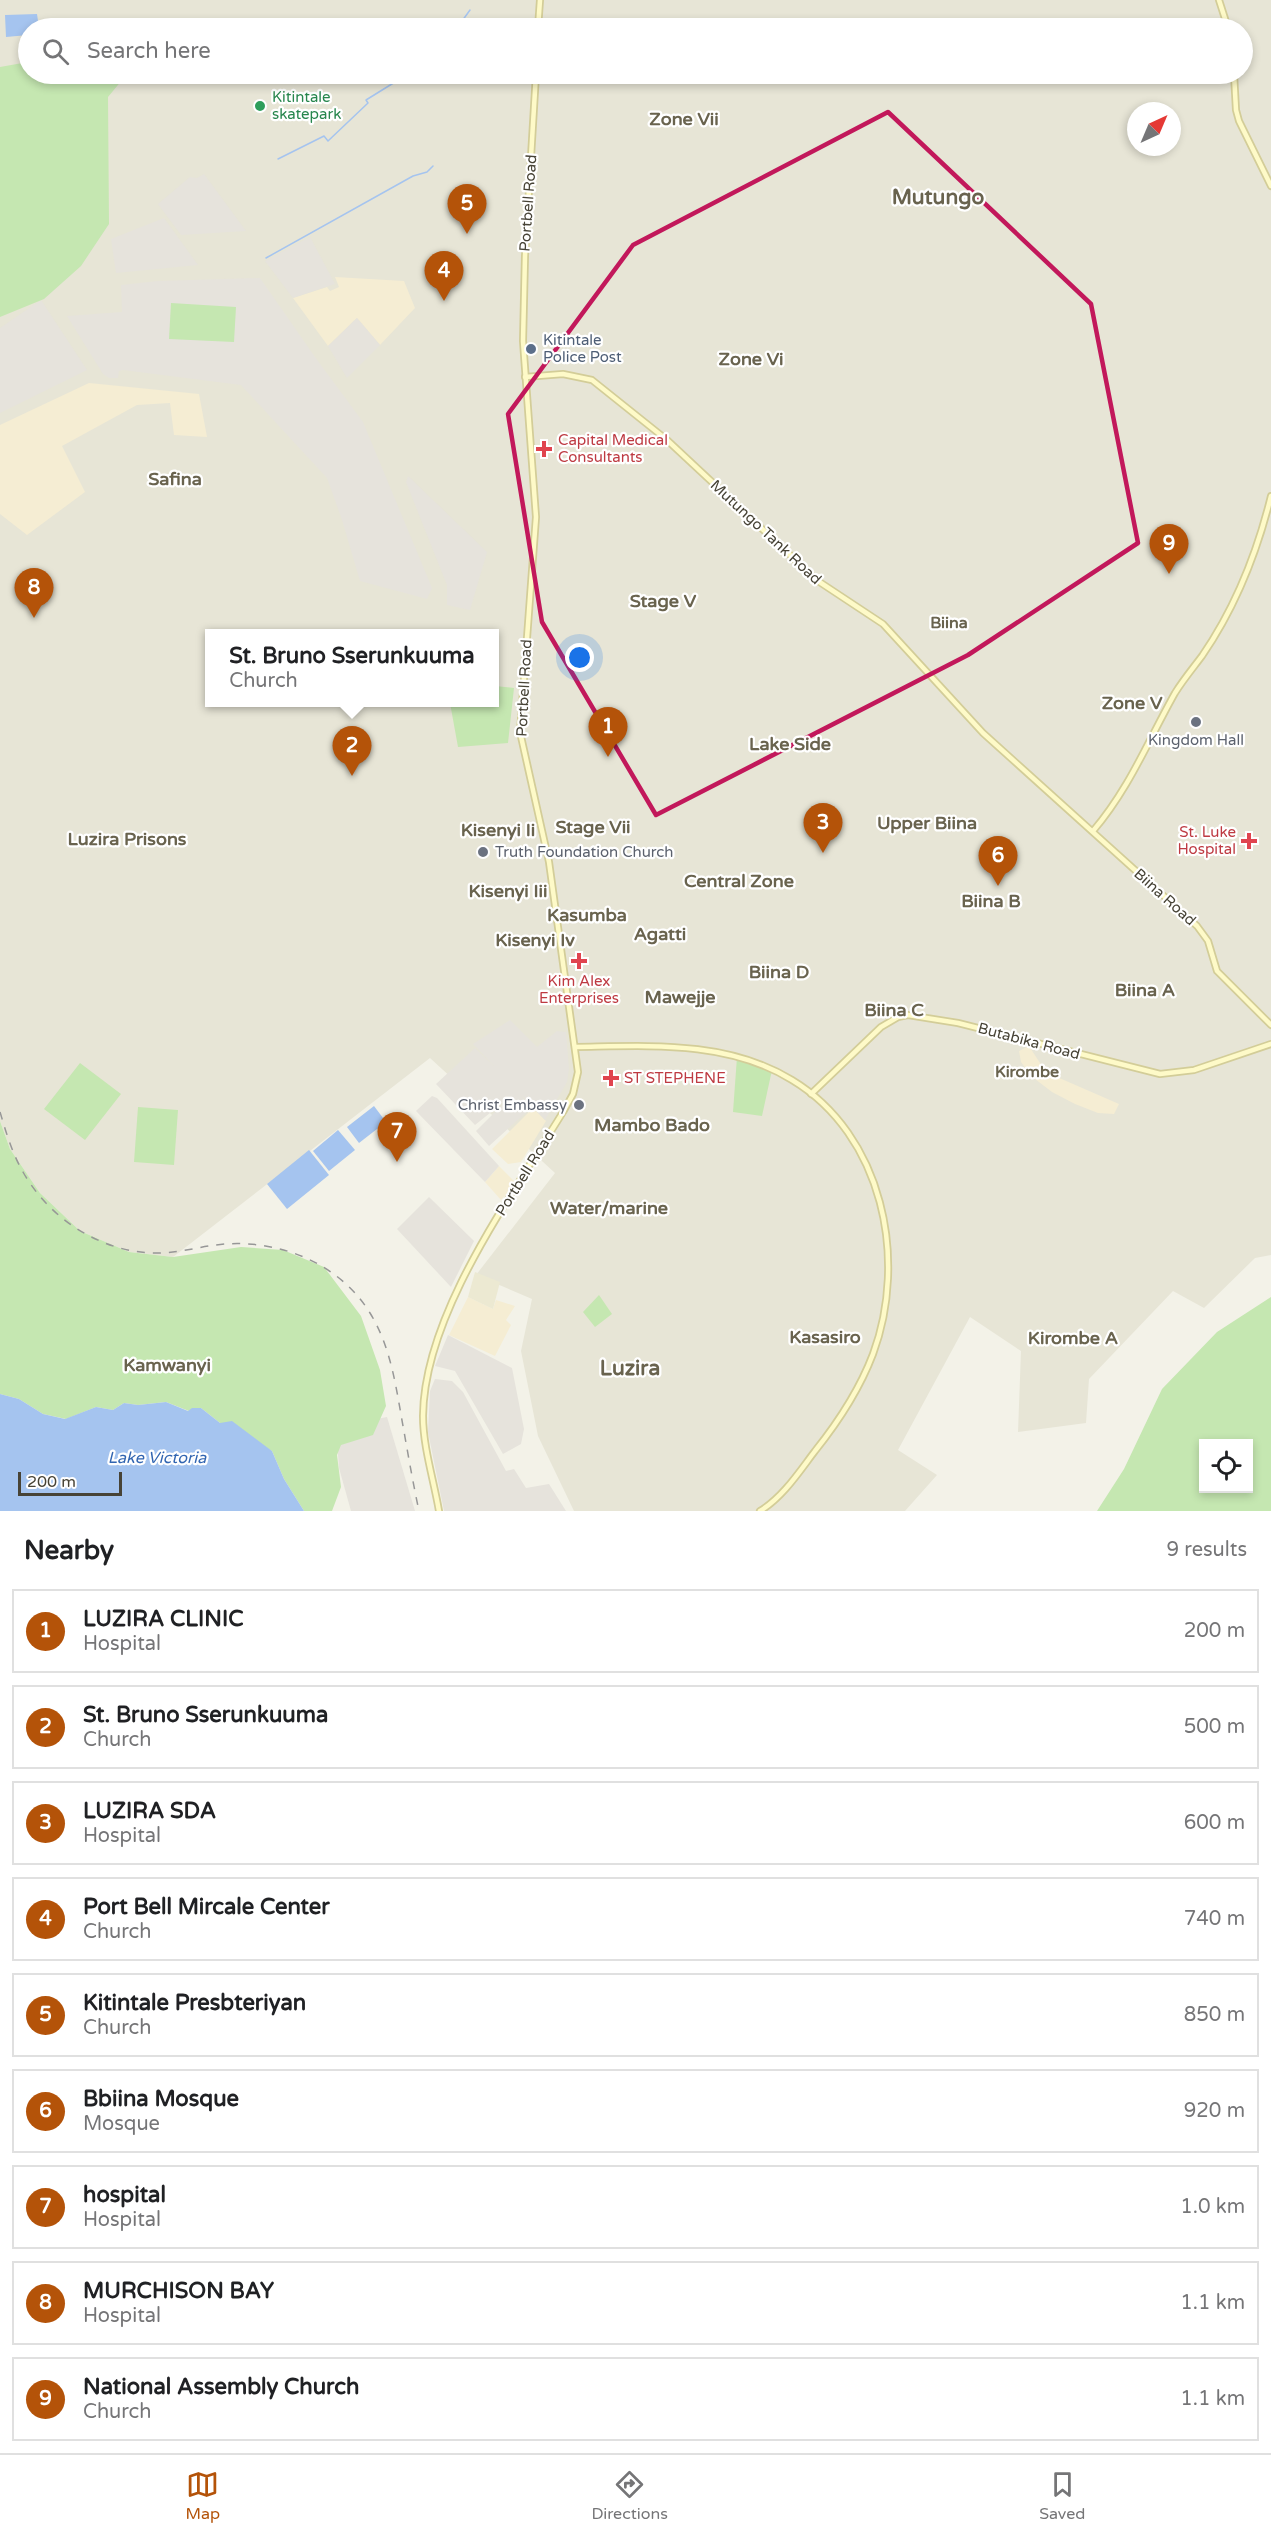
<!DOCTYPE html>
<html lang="en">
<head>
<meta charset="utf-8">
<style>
	:root { --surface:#fff; --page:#f2f2f2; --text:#202124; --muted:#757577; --line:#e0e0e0; --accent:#b45309 }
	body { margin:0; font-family:"Varela Round",sans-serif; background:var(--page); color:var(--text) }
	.controls { position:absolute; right:18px; bottom:18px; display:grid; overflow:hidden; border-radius:0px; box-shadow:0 3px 9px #0003 }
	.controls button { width:54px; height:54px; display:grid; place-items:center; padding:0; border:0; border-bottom:2px solid var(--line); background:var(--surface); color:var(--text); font:30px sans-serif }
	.compass { position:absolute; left:1127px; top:102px; width:54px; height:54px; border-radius:50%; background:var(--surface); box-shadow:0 3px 9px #0003; rotate:44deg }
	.scale { position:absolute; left:18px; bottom:15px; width:104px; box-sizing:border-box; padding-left:6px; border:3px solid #474336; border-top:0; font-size:16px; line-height:21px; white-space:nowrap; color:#474336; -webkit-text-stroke:4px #fff; paint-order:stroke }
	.you { position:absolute; left:580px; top:658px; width:21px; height:21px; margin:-15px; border:4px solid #fff; border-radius:50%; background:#1a73e8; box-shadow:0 0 0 9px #1a73e833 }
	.badge { display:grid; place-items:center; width:39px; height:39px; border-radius:50%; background:var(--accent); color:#fff; font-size:20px; font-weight:700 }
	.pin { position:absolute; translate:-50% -50px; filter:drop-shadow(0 2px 3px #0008) }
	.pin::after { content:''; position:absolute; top:32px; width:21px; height:18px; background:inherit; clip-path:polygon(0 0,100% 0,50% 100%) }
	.popup { position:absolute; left:205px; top:629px; width:294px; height:78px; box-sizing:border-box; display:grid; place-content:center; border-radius:0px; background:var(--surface); filter:drop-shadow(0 2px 4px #0005); font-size:20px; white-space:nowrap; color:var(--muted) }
	.popup b { font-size:22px; color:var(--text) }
	.popup::after { content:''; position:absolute; left:50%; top:100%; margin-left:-12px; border:12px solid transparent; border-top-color:var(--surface) }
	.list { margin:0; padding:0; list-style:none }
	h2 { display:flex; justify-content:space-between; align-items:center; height:78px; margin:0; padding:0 24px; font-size:26px }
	h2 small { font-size:20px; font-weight:400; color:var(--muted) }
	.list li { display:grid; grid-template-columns:39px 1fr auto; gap:18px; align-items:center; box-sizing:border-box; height:84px; margin:0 12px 12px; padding:0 12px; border:2px solid var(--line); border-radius:0px }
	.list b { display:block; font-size:22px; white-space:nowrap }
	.list p { margin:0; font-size:20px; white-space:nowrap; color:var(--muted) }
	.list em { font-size:20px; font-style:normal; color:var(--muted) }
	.icon { flex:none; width:33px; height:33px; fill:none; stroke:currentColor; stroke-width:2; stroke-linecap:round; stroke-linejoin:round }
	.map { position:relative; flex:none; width:1271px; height:1511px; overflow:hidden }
	.search { position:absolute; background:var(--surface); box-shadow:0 3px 9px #0003; left:18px; right:18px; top:18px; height:66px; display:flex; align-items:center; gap:15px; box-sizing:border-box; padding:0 21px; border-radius:33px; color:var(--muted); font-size:22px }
	.sheet { height:942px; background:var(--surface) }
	nav { display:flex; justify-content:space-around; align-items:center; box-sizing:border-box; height:84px; border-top:2px solid var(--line); background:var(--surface); font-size:16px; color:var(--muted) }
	nav a { display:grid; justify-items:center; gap:3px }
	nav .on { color:var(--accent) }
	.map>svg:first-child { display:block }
	.residential { fill:#e7e5d6; fill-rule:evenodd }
	.commercial { fill:#f5edd3 }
	.industrial { fill:#e6e3dc }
	.education { fill:#ece9d2 }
	.green { fill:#c5e7b1; fill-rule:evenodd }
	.water { fill:#a5c4ef }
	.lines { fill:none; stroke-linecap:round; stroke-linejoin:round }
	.stream { stroke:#a5c4ef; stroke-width:1.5 }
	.secondary-casing { stroke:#d3cd98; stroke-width:8 }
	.secondary { stroke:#fefac8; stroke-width:4.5 }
	.rail { stroke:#979797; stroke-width:1.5; stroke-dasharray:8 8; stroke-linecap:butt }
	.marked { fill:none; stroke:#c2185b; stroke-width:4.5; stroke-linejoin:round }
	.leisure-dot { fill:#2e9e5b; stroke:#fff; stroke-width:2 }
	.service-dot { fill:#5c6f8a; stroke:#fff; stroke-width:2 }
	.health-dot { fill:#e0444e; stroke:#fff; stroke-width:2 }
	.worship-dot { fill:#6b7280; stroke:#fff; stroke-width:2 }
	.labels { text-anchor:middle; stroke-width:4.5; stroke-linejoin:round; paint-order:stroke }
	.leisure-label { font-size:15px; fill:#27864d; stroke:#fff; text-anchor:start }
	.street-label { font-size:15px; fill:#474336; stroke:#fff }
	.service-label { font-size:15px; fill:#4e5e75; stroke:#fff; text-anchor:start }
	.health-label { font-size:15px; fill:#be3a42; stroke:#fff; text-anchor:start }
	.worship-label { font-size:15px; fill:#5b616d; stroke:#fff }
	.neighbourhood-label { font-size:16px; font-weight:bold; fill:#69634e; stroke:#fff }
	.water-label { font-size:16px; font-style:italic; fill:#3165b1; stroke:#fff }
	.quarter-label { font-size:18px; font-weight:bold; fill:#69634e; stroke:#fff }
	.district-label { font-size:21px; font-weight:bold; fill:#69634e; stroke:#fff }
</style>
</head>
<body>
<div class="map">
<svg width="1271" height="1511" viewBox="0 0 1271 1511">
	<rect width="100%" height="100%" fill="#f3f2e8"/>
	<path class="residential" d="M0 0H1271V1255L1255 1258 1204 1308 1173 1291 1089 1379 1086 1423 1018 1432 1021 1351 970 1317 898 1450 937 1475 905 1511H574L538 1436 521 1351 532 1299 476 1275 555 1173 430 1058 173 1257 129 1252 80 1231 40 1193 10 1149 0 1121ZM28 28H1242V74H28ZM1136 111H1172V147H1136ZM210 634H494V702H210Z"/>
	<g class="commercial">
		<path d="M335 277 404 281 415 308 380 345 357 318 328 346 293 298 327 287 330 291 339 287Z"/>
		<path d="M89 383 199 394 207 437 174 435 170 403 137 405 62 446 85 492 27 535 0 514V425Z"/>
		<path d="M1029 1046 1040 1063 1057 1077 1119 1104 1114 1114 1098 1113 1075 1104 1052 1092 1031 1076 1021 1062 1019 1051Z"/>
		<path d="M533 1108 546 1121 521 1162 508 1164 492 1149Z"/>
		<path d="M499 1166 516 1183 501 1200 485 1182Z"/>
		<path d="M468 1297 493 1309 496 1300 515 1306 506 1320 511 1325 495 1356 449 1335Z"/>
	</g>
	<g class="industrial">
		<path d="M204 174 246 231 181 235 158 204 190 177 197 178Z"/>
		<path d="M164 218 198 265 116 273 111 239Z"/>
		<path d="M310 237 335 284 293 298 265 261Z"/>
		<path d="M260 278 315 357 363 422 432 588 427 599 360 581 342 520 327 478 241 385 123 370 119 371 118 378H109L103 374 67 316 122 312 121 285 158 281Z"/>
		<path d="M41 300 87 370 0 413V328Z"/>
		<path d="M357 318 380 345 347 378 328 346Z"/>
		<path d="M408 476 487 552 470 610 447 605V585L406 482Z"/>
		<path d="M510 1020 537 1047 557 1031 566 1032 569 1069 567 1082 545 1120 520 1094 531 1108 489 1146 476 1131 510 1097 475 1125 436 1084 475 1048 495 1067 473 1044Z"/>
		<path d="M432 1096 437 1098 499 1166 485 1182 416 1111Z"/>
		<path d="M429 1197 474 1241 451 1287 397 1229Z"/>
		<path d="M448 1335 512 1368 524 1429 521 1444 503 1454 455 1371 435 1366Z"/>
		<path d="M435 1379 452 1381 463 1392 506 1471 514 1469 526 1488 549 1484 566 1511H444L428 1432 430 1391Z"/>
		<path d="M387 1417 415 1511H351L339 1468 336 1427Z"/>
	</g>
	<path class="education" d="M475 1272 500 1282 493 1309 468 1297Z"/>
	<g class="green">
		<path d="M28 62V74H127L108 97 109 224 81 266 44 299 0 317V67Z"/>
		<path d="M171 303 236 307 234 342 169 339Z"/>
		<path d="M495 686 514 688 508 743 458 747 450 703 494 702Z"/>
		<path d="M737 1057 772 1070 762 1116 733 1112Z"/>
		<path d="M80 1063 121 1094 85 1140 44 1109Z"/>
		<path d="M138 1107 178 1110 174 1165 134 1162Z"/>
		<path d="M0 1121 10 1149 40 1193 80 1231 129 1252 173 1257 241 1247 283 1250 324 1267 361 1316 380 1370 386 1406 373 1435 341 1445 337 1455 341 1487 332 1511H304L284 1479 272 1451 220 1423 201 1408 189 1411 166 1402 138 1405 124 1403 113 1410 96 1407 66 1419 43 1414 19 1399 0 1394Z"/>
		<path d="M599 1295 612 1314 595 1327 583 1312Z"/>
		<path d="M1271 1297V1511H1097L1124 1469 1162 1389 1217 1332ZM1204 1444H1248V1488H1204Z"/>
	</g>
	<g class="water">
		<path d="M37 14 39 28H28V35L6 37 5 15Z"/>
		<path d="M374 1106 386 1122 359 1143 347 1127Z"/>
		<path d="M338 1130 355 1150 329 1171 313 1151Z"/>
		<path d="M309 1150 329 1175 287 1209 267 1184Z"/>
		<path d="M0 1394 19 1399 43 1414 65 1419 96 1407 113 1410 124 1403 138 1405 166 1402 188 1411 192 1408H201L220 1423 232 1421 272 1451 284 1479 304 1511H0Z"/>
	</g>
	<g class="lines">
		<g class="stream">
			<path d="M457 28 470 10"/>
			<path d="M278 159 324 136 328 141 368 103 366 100 408 74"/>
			<path d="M266 258 413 176 427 172 433 166"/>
		</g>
		<defs>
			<g id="secondary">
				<path d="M1219 0 1228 28"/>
				<path d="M538 28 540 0"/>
				<path d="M1234 74 1236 110 1239 121 1271 186"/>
				<path d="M525 377 563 374 592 380 667 440 818 581 883 624 983 733 1197 926 1208 941 1217 971 1271 1025"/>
				<path d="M1093 831C1129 789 1148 741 1175 693 1183 680 1193 668 1202 656 1235 608 1257 553 1271 496"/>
				<path d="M576 1047C649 1046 727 1040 792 1080 883 1135 908 1259 873 1354 859 1391 839 1421 815 1451 799 1472 783 1497 760 1511"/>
				<path d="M811 1094 881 1027 898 1017 908 1015 958 1023 1160 1074 1194 1070 1271 1044"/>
				<path d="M439 1511C434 1481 423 1447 423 1416 424 1314 511 1197 563 1112L573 1094 578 1072 549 862 520 732 536 517 523 341 525 256 536 74"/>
			</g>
		</defs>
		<use href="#secondary" class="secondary-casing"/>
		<use href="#secondary" class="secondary"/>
		<path class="rail" d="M0 1112C6 1132 12 1153 23 1172 49 1218 99 1251 152 1253 177 1254 200 1246 225 1244 281 1240 340 1264 370 1313 391 1347 396 1387 403 1426 408 1454 413 1483 419 1511"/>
	</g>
	<path class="marked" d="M888 112 1091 304 1138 543 968 655 656 815 542 622 508 414 633 245Z"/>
	<circle class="leisure-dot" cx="260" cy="106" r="6"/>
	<circle class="service-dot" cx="531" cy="349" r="6"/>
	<g class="health-dot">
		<path d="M541 440h6v6h6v6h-6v6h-6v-6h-6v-6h6z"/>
		<path d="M1246 832h6v6h6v6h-6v6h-6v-6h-6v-6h6z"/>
		<path d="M576 952h6v6h6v6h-6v6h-6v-6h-6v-6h6z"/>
		<path d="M608 1069h6v6h6v6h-6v6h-6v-6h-6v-6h6z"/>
	</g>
	<g class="worship-dot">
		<circle cx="1196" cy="722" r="6"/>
		<circle cx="483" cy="852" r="6"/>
		<circle cx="579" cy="1105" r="6"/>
	</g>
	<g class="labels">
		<g class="leisure-label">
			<text x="272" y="102">Kitintale<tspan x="272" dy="17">skatepark</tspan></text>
		</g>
		<g class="street-label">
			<text transform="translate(528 203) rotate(-86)" y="5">Portbell Road</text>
			<text transform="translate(766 532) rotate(43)" y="5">Mutungo Tank Road</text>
			<text transform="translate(524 688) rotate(-87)" y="5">Portbell Road</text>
			<text transform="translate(1165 897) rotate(42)" y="5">Biina Road</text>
			<text transform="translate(1029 1041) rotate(15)" y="5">Butabika Road</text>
			<text transform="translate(525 1173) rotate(-58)" y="5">Portbell Road</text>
		</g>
		<g class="service-label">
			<text x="543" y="345">Kitintale<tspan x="543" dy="17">Police Post</tspan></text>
		</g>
		<g class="health-label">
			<text x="558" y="445">Capital Medical<tspan x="558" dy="17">Consultants</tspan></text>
			<text x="1236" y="837" text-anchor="end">St. Luke<tspan x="1236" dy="17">Hospital</tspan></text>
			<text x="579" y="986" text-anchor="middle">Kim Alex<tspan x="579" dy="17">Enterprises</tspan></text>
			<text x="624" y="1083">ST STEPHENE</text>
		</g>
		<g class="worship-label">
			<text x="1196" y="745">Kingdom Hall</text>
			<text x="495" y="857" text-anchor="start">Truth Foundation Church</text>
			<text x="567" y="1110" text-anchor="end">Christ Embassy</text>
		</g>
		<g class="neighbourhood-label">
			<text x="949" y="628">Biina</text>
			<text x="1027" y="1077">Kirombe</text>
		</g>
		<g class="water-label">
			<text x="157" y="1463">Lake Victoria</text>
		</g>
		<g class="quarter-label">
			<text x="684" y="125">Zone Vii</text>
			<text x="751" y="365">Zone Vi</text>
			<text x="175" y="485">Safina</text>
			<text x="663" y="607">Stage V</text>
			<text x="1132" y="709">Zone V</text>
			<text x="790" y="750">Lake Side</text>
			<text x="927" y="829">Upper Biina</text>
			<text x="593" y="833">Stage Vii</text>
			<text x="498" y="836">Kisenyi Ii</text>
			<text x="127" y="845">Luzira Prisons</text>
			<text x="739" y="887">Central Zone</text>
			<text x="508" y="897">Kisenyi Iii</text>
			<text x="991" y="907">Biina B</text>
			<text x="587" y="921">Kasumba</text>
			<text x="660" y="940">Agatti</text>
			<text x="535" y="946">Kisenyi Iv</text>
			<text x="779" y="978">Biina D</text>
			<text x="1145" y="996">Biina A</text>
			<text x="680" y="1003">Mawejje</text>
			<text x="894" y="1016">Biina C</text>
			<text x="652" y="1131">Mambo Bado</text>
			<text x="609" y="1214">Water/marine</text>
			<text x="825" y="1343">Kasasiro</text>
			<text x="1073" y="1344">Kirombe A</text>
			<text x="167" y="1371">Kamwanyi</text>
		</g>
		<g class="district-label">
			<text x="938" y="204">Mutungo</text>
			<text x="630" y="1375">Luzira</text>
		</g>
	</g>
</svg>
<div class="controls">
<button><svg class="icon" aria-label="locate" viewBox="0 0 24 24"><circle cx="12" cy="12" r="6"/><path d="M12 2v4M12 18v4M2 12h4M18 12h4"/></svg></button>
</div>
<svg class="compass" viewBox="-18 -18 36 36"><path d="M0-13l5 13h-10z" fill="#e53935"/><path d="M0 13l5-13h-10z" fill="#757577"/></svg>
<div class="scale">200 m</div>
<div class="you"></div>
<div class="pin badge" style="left:608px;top:757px">1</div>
<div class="pin badge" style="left:352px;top:776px">2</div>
<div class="popup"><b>St. Bruno Sserunkuuma</b>Church</div>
<div class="pin badge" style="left:823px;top:853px">3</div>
<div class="pin badge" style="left:444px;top:301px">4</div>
<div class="pin badge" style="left:467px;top:234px">5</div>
<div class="pin badge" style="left:998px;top:886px">6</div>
<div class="pin badge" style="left:397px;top:1162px">7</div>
<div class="pin badge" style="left:34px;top:618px">8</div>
<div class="pin badge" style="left:1169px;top:574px">9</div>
<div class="search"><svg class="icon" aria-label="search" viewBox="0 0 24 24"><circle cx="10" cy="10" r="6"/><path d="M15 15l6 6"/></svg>Search here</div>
</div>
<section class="sheet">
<h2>Nearby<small>9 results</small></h2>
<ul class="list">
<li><span class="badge">1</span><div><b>LUZIRA CLINIC</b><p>Hospital</p></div><em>200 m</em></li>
<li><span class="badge">2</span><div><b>St. Bruno Sserunkuuma</b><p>Church</p></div><em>500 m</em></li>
<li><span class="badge">3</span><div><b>LUZIRA SDA</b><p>Hospital</p></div><em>600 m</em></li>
<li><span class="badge">4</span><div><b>Port Bell Mircale Center</b><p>Church</p></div><em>740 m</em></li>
<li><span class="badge">5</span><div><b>Kitintale Presbteriyan</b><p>Church</p></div><em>850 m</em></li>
<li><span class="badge">6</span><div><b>Bbiina Mosque</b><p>Mosque</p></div><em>920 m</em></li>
<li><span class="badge">7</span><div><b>hospital</b><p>Hospital</p></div><em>1.0 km</em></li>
<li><span class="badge">8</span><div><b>MURCHISON BAY</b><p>Hospital</p></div><em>1.1 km</em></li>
<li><span class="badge">9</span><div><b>National Assembly Church</b><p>Church</p></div><em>1.1 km</em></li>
</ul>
</section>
<nav>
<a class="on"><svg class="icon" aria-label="map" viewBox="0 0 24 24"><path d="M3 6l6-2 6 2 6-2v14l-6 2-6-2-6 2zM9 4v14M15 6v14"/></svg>Map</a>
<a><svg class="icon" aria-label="directions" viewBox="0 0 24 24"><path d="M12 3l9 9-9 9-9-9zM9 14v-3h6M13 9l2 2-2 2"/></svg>Directions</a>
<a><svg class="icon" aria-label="saved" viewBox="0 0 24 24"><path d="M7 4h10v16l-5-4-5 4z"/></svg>Saved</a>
</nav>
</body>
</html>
